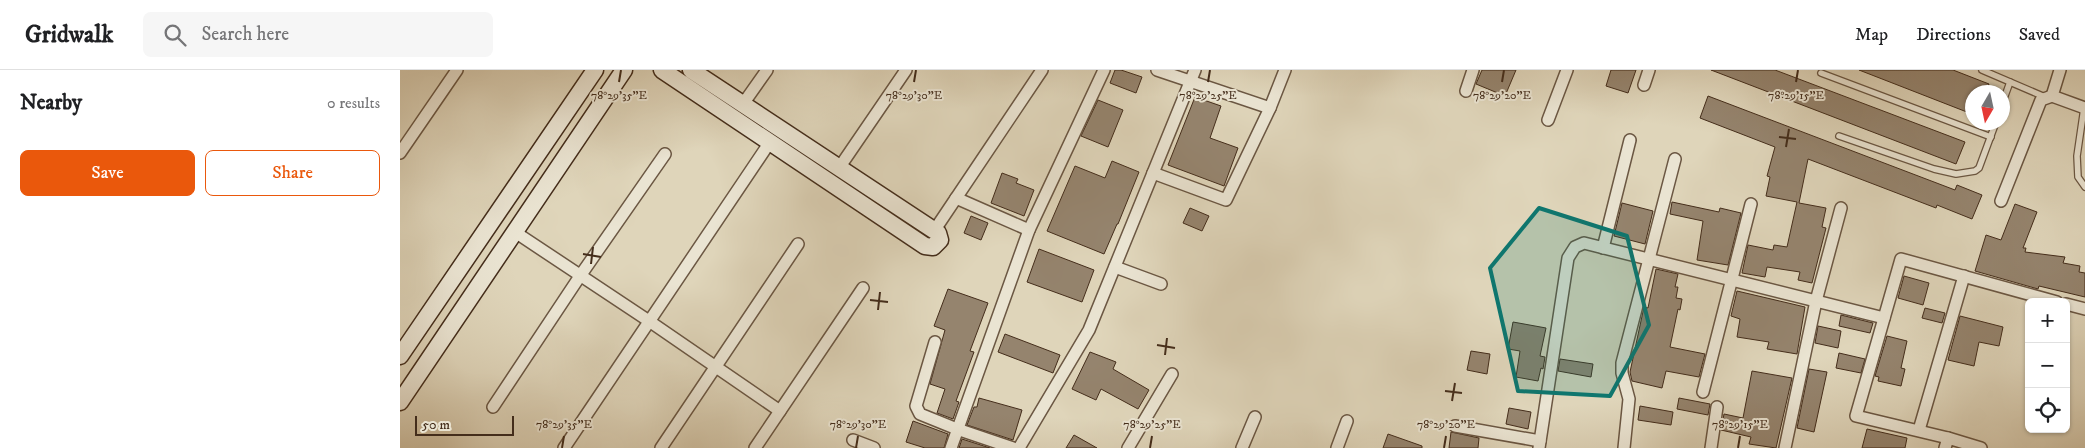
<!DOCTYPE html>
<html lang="en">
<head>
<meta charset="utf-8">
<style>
	:root { --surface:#fff; --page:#f6f6f6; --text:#202124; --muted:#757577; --line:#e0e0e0; --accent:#ea580c }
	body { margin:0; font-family:"IM FELL DW Pica",serif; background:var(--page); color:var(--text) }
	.controls { position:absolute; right:15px; bottom:15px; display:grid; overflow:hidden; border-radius:8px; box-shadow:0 1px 4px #0004 }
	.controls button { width:45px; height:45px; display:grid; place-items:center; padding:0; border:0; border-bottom:1px solid var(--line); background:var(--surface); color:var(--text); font:25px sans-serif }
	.compass { position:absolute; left:1565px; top:15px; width:45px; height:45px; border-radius:50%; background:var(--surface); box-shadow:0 1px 4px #0004; rotate:189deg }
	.scale { position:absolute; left:15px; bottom:12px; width:99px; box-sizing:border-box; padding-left:5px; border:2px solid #442d1b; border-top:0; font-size:14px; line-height:18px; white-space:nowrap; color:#442d1b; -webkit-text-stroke:4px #eae4d2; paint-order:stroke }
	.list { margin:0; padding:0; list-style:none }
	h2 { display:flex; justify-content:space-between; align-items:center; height:65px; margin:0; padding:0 20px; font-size:21px }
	h2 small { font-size:16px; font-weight:400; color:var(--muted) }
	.actions { display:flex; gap:10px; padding:15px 20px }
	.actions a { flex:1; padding:11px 0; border:1px solid var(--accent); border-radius:8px; text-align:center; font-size:18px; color:var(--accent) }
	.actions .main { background:var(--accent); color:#fff }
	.icon { flex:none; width:28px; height:28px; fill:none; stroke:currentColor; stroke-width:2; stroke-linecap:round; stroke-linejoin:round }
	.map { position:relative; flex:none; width:1685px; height:378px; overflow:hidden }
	header { display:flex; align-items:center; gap:30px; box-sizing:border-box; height:70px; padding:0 25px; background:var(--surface); border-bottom:1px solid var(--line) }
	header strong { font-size:24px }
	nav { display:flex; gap:28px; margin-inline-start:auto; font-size:18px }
	.search { width:350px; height:45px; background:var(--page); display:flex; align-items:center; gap:12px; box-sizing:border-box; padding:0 18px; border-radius:8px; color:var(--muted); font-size:19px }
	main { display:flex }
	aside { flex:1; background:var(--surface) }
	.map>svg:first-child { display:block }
	.building { fill:#95846e; stroke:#442d1b }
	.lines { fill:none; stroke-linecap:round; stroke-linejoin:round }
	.lane-casing { stroke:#6b5743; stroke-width:8 }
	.street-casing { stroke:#6b5743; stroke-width:14 }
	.secondary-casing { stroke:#442d1b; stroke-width:19 }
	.lane { stroke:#eae4d2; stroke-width:5.5 }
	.street { stroke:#eae4d2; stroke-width:11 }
	.secondary { stroke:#eae4d2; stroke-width:16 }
	.marked { fill:#0f766e; fill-opacity:0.2; stroke:#0f766e; stroke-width:4; stroke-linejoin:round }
	.ticks { fill:none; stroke:#442d1b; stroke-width:2 }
	.ticks-label { font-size:12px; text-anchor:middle; fill:#442d1b; stroke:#eae4d2; stroke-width:4; stroke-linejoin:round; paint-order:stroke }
</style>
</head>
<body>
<header>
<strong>Gridwalk</strong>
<div class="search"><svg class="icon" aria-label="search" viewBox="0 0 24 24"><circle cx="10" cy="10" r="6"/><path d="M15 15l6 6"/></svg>Search here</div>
<nav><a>Map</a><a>Directions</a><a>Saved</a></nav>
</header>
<main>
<aside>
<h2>Nearby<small>0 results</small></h2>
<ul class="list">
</ul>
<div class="actions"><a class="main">Save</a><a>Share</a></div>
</aside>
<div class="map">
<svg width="1685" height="378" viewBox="0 0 1685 378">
	<rect width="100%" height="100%" fill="#dfd5ba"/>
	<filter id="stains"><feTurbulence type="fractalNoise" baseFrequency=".004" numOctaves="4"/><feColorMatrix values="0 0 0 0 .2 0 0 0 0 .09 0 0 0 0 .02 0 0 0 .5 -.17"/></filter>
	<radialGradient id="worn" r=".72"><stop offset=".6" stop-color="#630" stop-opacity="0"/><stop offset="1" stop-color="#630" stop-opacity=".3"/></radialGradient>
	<g class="building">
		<path d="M715 0H721L742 7 736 23 710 13Z"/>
		<path d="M1082 0H1116L1105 26 1076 14Z"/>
		<path d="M1211 0H1236L1228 23 1206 16Z"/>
		<path d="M1311 0H1375L1565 72 1556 94Z"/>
		<path d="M1459 0H1553L1589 14 1586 22H1572V44Z"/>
		<path d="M1308 26 1555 120 1557 115 1582 125 1572 149 1537 135 1536 138 1408 89 1399 133 1426 138 1422 157 1426 158 1412 213 1398 210 1400 202 1367 197 1365 207 1342 203 1348 175 1373 180 1374 175 1387 177 1397 132 1366 126 1370 107 1367 106 1375 77 1300 48Z"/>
		<path d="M795 27 821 36 810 68 838 78 824 116 768 95Z"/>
		<path d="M698 30 723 40 708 77 681 66Z"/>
		<path d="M712 91 739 102 718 154H717L704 184 647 161 675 96 705 108Z"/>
		<path d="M602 103 618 109 616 113 634 120 624 146 591 133Z"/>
		<path d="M1272 132 1319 142 1320 138 1341 143 1328 195 1297 190 1303 151 1270 144Z"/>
		<path d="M1222 133 1253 141 1245 174 1214 166Z"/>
		<path d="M1615 134 1637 142 1623 178H1626L1625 182 1665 187 1663 193 1680 196 1679 202 1685 203V227L1639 216 1638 219 1575 201 1586 165 1601 170Z"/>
		<path d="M790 138 809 146 802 161 783 153Z"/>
		<path d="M571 146 588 153 581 170 564 163Z"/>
		<path d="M639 179 694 200 682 232 627 212Z"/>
		<path d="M1256 199 1278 204 1275 217H1278L1276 228 1282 229 1280 240 1278 239 1270 277 1305 284 1299 307 1266 301 1262 318 1232 311 1230 302 1244 237 1248 238Z"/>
		<path d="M1504 206 1529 213 1523 235 1498 228Z"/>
		<path d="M548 219 588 233 570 281 574 282 556 331 559 332 553 349 537 343 545 319 530 314 545 260 534 256Z"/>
		<path d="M1337 221 1405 237 1397 284 1367 279 1369 272 1337 267 1340 249 1331 246Z"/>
		<path d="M1525 238 1545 243 1542 253 1522 248Z"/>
		<path d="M1441 245 1473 253 1470 263 1439 256Z"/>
		<path d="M1560 246 1603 257 1599 276 1579 272 1574 296 1548 290Z"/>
		<path d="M1113 252 1146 258 1140 286 1145 287 1143 299 1141 298 1138 311 1116 307 1120 281 1108 279Z"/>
		<path d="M1418 256 1441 261 1438 278 1415 273Z"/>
		<path d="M605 264 660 285 653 303 598 282Z"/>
		<path d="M1487 266 1507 271 1501 298 1505 299 1501 316 1478 311 1479 307 1475 306Z"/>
		<path d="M1071 281 1090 284 1087 304 1067 300Z"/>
		<path d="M690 282 716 292 713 299 749 320 738 339 701 319 696 330 672 319Z"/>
		<path d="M1439 283 1465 289 1461 303 1436 298Z"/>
		<path d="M1160 289 1193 294 1191 307 1158 301Z"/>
		<path d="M1409 299 1427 302 1414 362 1397 358Z"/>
		<path d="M1352 301 1392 308 1376 378 1349 374 1351 367 1321 360 1324 344 1343 348Z"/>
		<path d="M579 328 622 340 613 370 567 355 574 337H577Z"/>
		<path d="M1279 328 1310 334 1308 345 1277 339Z"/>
		<path d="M1240 336 1273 342 1271 355 1238 350Z"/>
		<path d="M1109 338 1131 342 1128 359 1106 354Z"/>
		<path d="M513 351 548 364 544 378H525L506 372Z"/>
		<path d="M1467 359 1507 368 1505 378H1462Z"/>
		<path d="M1051 362 1079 368 1078 378H1049Z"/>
		<path d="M988 364 1022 376V378H983Z"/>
		<path d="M674 365 697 378H666Z"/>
		<path d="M562 369 590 378H559Z"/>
	</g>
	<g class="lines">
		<defs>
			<g id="lane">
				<path d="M1582 0 1645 27"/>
				<path d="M1421 3 1591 67"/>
				<path d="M1602 34 1610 12"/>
				<path d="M1684 38 1677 86 1678 107 1685 117"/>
				<path d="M1439 66 1534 99 1556 104 1575 101 1579 98 1596 52"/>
			</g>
			<g id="street">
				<path d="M757 0 870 38"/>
				<path d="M1660 0 1652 26 1685 38"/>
				<path d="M1244 15 1249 0"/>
				<path d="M1066 21 1073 0"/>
				<path d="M343 34 367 0"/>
				<path d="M1148 50 1167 0"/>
				<path d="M0 83 57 0"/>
				<path d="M439 98 506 0"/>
				<path d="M753 103 826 130 870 38 885 0"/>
				<path d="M556 128 629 160"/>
				<path d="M1601 131 1641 30 1652 26"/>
				<path d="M534 161 642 0"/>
				<path d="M115 162 249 251 380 341"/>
				<path d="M1203 178 1230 70"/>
				<path d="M715 197 761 214"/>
				<path d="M1666 234 1685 239"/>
				<path d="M535 272 516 336 520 344 557 359 613 378"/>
				<path d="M1303 322 1351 134"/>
				<path d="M93 337 180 206 265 84"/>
				<path d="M1055 356 1140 371"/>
				<path d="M1519 360 1564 206"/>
				<path d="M1548 368 1456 346 1501 189 1657 232"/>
				<path d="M453 370 474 378"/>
				<path d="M164 378 370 72"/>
				<path d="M261 378 398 174"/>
				<path d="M355 378 463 218"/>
				<path d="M551 378 629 160 704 0"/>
				<path d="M619 378 689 260 795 0"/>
				<path d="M728 378 772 304"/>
				<path d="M842 378 855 347"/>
				<path d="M937 378 947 351"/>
				<path d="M1139 378 1168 188 1175 177 1184 173 1484 248"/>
				<path d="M1224 378 1229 329 1222 303V293L1275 89"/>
				<path d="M1311 378 1317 337"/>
				<path d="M1385 378 1416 231 1441 138"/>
				<path d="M1545 378 1548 368 1581 378"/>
			</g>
			<g id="secondary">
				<path d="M262 0 525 176 533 177 540 170 538 163 291 0"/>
				<path d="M0 286 195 0"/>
				<path d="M0 332 224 0"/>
			</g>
		</defs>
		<use href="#lane" class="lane-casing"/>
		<use href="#street" class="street-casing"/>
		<use href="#secondary" class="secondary-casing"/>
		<use href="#lane" class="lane"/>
		<use href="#street" class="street"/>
		<use href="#secondary" class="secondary"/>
	</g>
	<path class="marked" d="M1139 138 1227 166 1249 255 1210 326 1118 321 1090 198Z"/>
	<path class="ticks" d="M219 12 221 0M514 12 516 0M808 12 810 0M1102 12 1104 0M1396 12 1398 0M1379 67 1396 69M1386 77 1389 59M183 184 201 187M191 194 193 177M470 230 488 232M478 240 480 222M757 275 775 278M765 285 767 268M1045 321 1062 323M1052 331 1055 313M162 378 164 366M456 378 458 366M750 378 752 366M1044 378 1046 366M1338 378 1340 366"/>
	<g class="ticks-label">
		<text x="219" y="29">78°29'35"E</text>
		<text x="514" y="29">78°29'30"E</text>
		<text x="808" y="29">78°29'25"E</text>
		<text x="1102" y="29">78°29'20"E</text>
		<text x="1396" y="29">78°29'15"E</text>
		<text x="164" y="358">78°29'35"E</text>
		<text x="458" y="358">78°29'30"E</text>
		<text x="752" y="358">78°29'25"E</text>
		<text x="1046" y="358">78°29'20"E</text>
		<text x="1340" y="358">78°29'15"E</text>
	</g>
	<rect width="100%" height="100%" filter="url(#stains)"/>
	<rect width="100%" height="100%" fill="url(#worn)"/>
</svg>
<div class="controls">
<button>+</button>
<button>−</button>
<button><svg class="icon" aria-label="locate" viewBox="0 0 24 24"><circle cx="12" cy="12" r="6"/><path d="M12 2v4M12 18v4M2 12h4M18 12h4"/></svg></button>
</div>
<svg class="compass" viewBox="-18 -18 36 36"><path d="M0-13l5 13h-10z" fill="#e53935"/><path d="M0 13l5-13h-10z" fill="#757577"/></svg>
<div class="scale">50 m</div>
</div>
</main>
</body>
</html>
